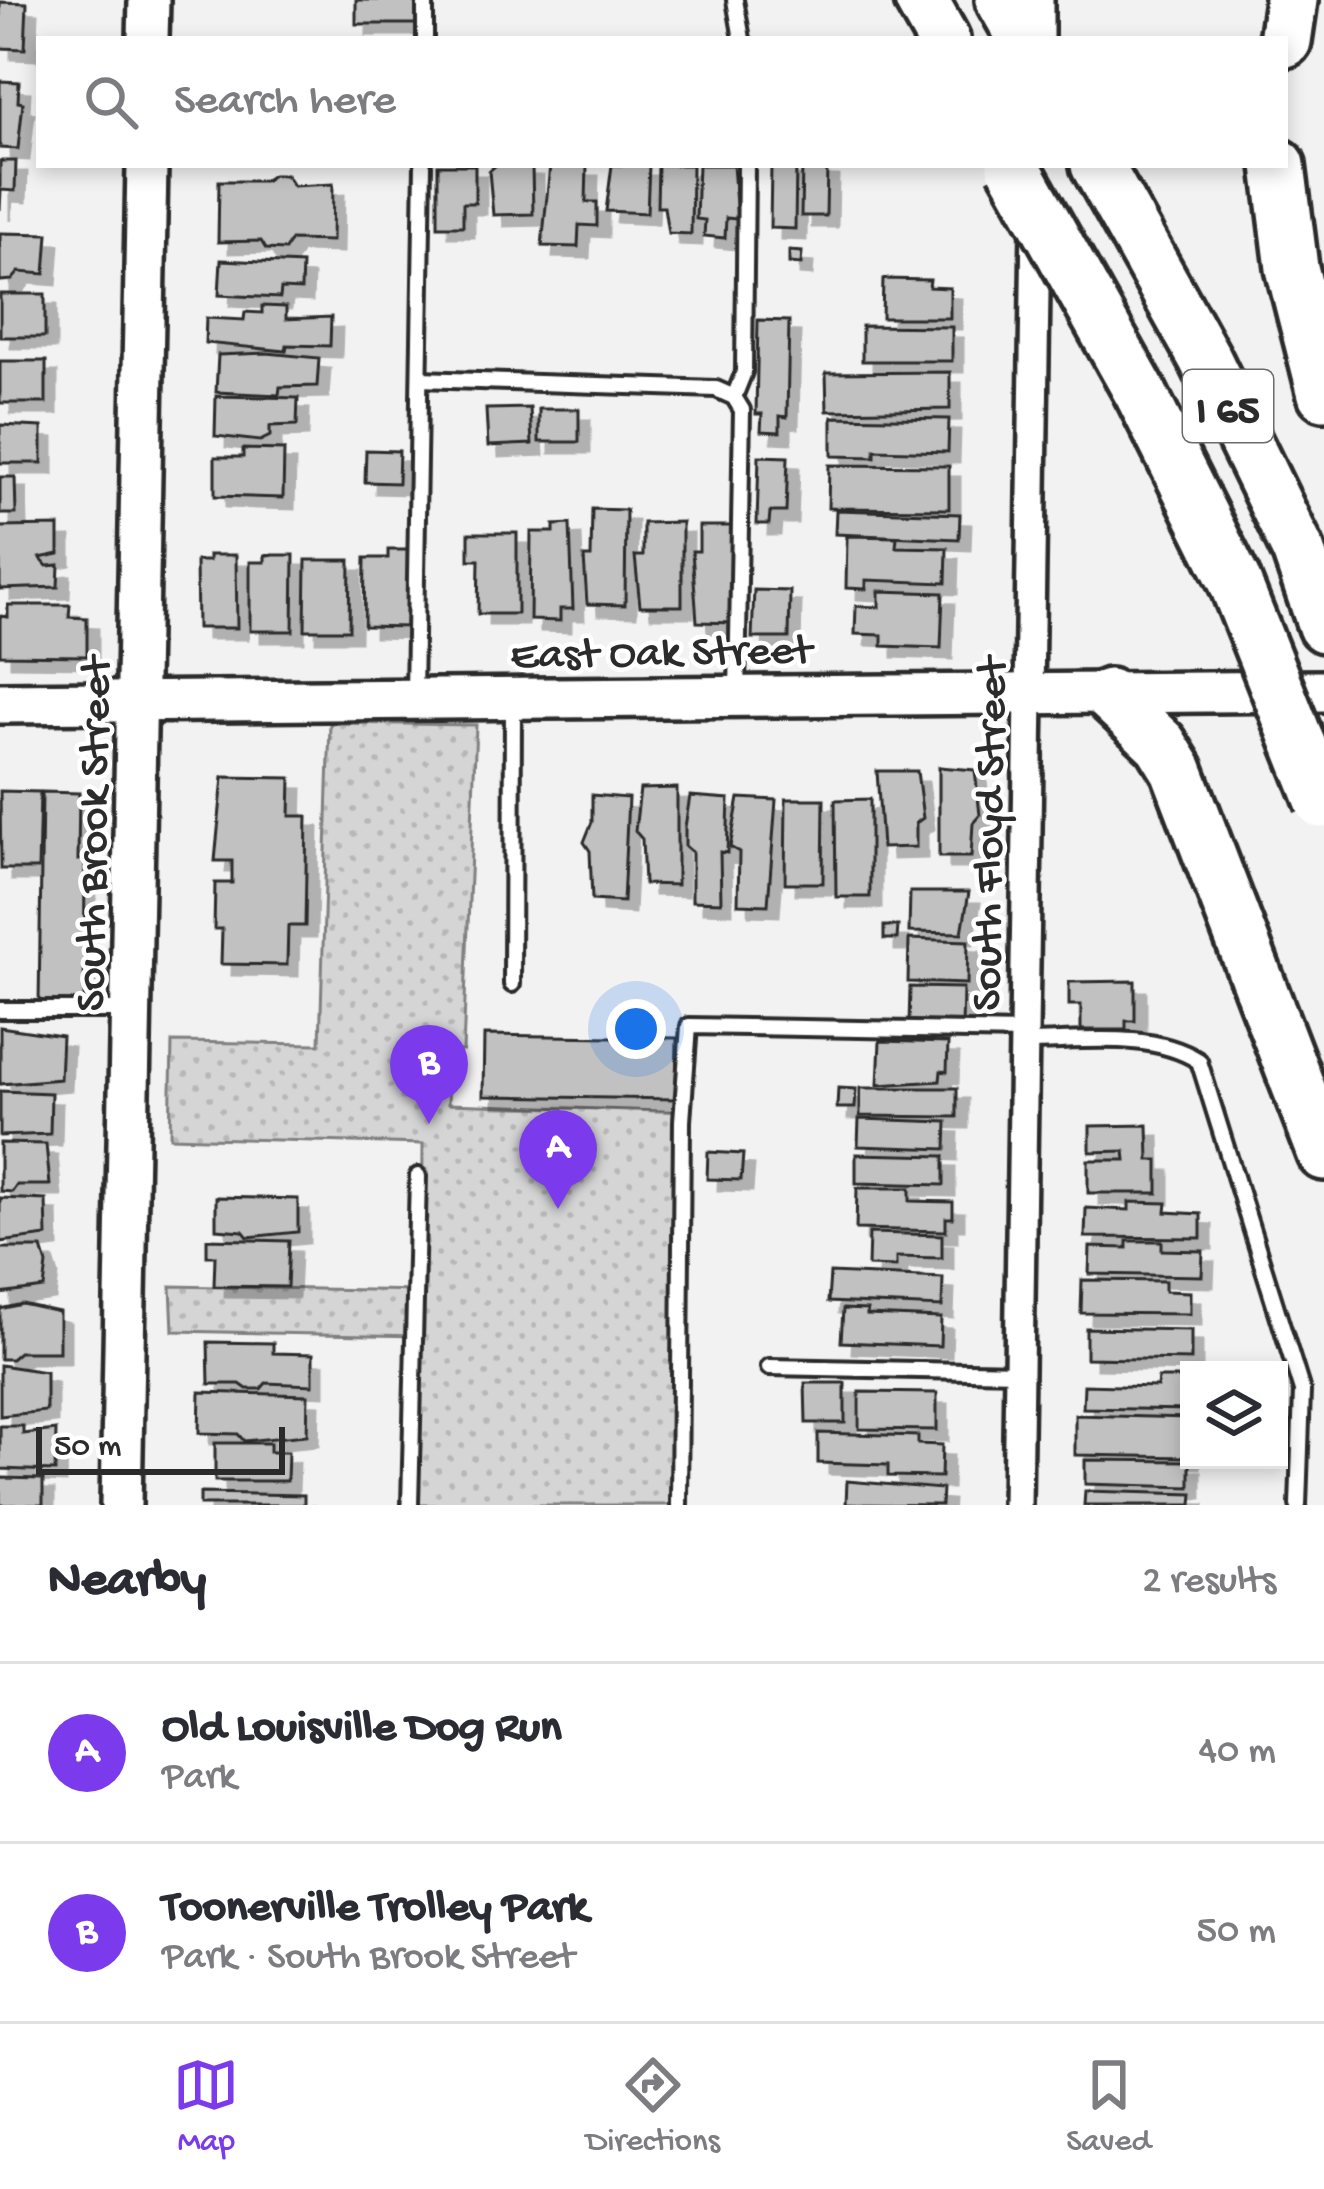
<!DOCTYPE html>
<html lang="en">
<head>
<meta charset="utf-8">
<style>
	:root { --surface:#fff; --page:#f7f7f7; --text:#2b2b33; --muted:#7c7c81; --line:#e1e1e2; --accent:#7c3aed }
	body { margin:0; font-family:"Gochi Hand",sans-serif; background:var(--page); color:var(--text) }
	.controls { position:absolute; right:36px; bottom:36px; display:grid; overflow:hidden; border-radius:0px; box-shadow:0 6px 18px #0003 }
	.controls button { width:108px; height:108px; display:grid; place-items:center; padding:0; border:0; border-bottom:3px solid var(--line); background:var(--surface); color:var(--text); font:60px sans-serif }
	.scale { position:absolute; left:36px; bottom:30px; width:249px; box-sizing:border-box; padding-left:12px; border:6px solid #2b2b2b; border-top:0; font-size:33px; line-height:42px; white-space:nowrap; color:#2b2b2b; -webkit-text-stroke:9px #fff; paint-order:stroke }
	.you { position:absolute; left:636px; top:1029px; width:42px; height:42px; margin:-30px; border:9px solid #fff; border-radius:50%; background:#1a73e8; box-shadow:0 0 0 18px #1a73e833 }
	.badge { display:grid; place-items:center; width:78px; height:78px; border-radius:50%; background:var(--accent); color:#fff; font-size:39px; font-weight:700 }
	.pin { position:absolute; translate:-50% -99px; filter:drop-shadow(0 3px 6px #0008) }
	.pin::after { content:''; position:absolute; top:63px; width:42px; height:36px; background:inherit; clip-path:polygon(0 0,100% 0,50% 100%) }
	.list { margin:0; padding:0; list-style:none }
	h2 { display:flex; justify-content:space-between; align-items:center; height:156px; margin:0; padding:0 48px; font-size:51px }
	h2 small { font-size:39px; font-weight:400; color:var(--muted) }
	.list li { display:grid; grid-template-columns:78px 1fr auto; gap:36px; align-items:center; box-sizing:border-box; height:180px; padding:0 48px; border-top:3px solid var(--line) }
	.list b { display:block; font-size:45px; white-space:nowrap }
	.list p { margin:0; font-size:39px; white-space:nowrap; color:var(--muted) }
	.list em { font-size:39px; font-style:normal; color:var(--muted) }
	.icon { flex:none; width:66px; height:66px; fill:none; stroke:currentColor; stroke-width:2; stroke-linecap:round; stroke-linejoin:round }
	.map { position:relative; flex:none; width:1324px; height:1505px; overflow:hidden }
	.search { position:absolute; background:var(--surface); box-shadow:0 6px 18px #0003; left:36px; right:36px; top:36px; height:132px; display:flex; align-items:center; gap:30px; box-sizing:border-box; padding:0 42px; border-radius:0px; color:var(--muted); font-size:45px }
	.sheet { height:516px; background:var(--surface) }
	nav { display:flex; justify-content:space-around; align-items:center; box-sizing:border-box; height:168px; border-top:3px solid var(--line); background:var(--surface); font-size:33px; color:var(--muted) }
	nav a { display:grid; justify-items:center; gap:6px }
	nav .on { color:var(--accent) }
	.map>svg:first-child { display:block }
	.grass { fill:url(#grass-dots); stroke:#808080; stroke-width:3 }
	.building { fill:#c1c1c1; stroke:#2b2b2b; stroke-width:3; filter:url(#shadow) }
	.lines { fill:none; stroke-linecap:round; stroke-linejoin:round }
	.lane-casing { stroke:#2b2b2b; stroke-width:22 }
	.street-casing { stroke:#2b2b2b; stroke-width:36 }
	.secondary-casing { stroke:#2b2b2b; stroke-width:48 }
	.highway-casing { stroke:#2b2b2b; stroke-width:60 }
	.lane { stroke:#fff; stroke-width:14 }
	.street { stroke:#fff; stroke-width:27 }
	.secondary { stroke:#fff; stroke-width:39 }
	.highway { stroke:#fff; stroke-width:51 }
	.highway-bridge-casing { stroke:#2b2b2b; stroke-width:60; stroke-linecap:butt }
	.highway-bridge { stroke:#fff; stroke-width:51 }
	.labels { text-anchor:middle; stroke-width:9; stroke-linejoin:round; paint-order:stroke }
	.shield { fill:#fff; stroke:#6b6b6b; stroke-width:3 }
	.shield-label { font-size:42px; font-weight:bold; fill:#2b2b2b }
	.street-label { font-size:45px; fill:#2b2b2b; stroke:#fff }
</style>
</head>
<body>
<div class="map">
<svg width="1324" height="1505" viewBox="0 0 1324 1505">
	<defs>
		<pattern id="grass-dots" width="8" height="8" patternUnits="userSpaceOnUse" patternTransform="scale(3)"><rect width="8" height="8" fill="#d5d5d5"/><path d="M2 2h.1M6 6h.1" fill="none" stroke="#b7b7b7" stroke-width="1.8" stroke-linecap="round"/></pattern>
		<filter id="shadow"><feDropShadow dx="11" dy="11" stdDeviation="0" flood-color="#0004"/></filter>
	</defs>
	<rect width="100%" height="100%" fill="#f2f2f2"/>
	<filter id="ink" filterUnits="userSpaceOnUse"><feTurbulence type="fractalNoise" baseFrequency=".00833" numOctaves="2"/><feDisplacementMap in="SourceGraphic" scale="24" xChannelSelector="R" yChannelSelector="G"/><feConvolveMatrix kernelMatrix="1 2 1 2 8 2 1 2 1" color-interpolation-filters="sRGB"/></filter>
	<g filter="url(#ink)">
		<path class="grass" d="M330 723 476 725 463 1051H450L448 1104 688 1112 676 1505H417L420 1336 173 1331 171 1286 422 1291 423 1144 170 1137 172 1042 320 1044Z"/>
		<g class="building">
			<path d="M356 0H420L419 24H356Z"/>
			<path d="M0 2 27 3 25 49 0 48Z"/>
			<path d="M0 81 19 82 18 102 23 103 18 149 0 148Z"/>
			<path d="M0 161H16L15 191 1 190 0 210Z"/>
			<path d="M438 165H475V203H463V226H438Z"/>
			<path d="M496 165H532L533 214 493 215 489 171Z"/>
			<path d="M550 165H587L586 202H597V226L579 225 578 247 542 246Z"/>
			<path d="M612 165H649L647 213 606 211Z"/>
			<path d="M658 165H692L691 234 668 233 664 207H657Z"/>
			<path d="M698 165H733L737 219 726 218 725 238 704 236 705 220 696 219Z"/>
			<path d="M771 165H796L795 229 770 228Z"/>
			<path d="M802 165H827L826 216H801Z"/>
			<path d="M273 175H286L293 186 333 184 332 241 291 240 285 250 266 249 261 241 218 242 219 181H264Z"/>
			<path d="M0 233 48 234 45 274 19 272 12 280 0 281Z"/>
			<path d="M789 251 802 252 801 264 789 263Z"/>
			<path d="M221 260 302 264 301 290 281 289 280 298 219 295Z"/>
			<path d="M883 279 930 280 929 287 950 288V318H882Z"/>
			<rect x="0" y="294" width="45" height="43"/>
			<path d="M262 306 286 307V319L331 317 330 346 287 345 286 351 205 343 206 318 244 320 245 312 262 313Z"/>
			<path d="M758 320 789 321 787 417 780 416V432L761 431 762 414H756Z"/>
			<path d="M862 326 952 327V361H862Z"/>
			<path d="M267 353 319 358 317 386 280 387 279 395 216 392 218 355Z"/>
			<rect x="0" y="361" width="46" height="42"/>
			<path d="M950 372V409L827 411 826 373Z"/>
			<path d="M216 396 298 398 297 425 270 426V436L260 441 215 436Z"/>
			<path d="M530 408 532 444 488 446 486 409Z"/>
			<rect x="539" y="409" width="40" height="33"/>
			<path d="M832 417 949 419 948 452 875 450V457L832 456Z"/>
			<path d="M0 425 42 427V463H0Z"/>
			<path d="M243 449 284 450 283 498 215 496V457H243Z"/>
			<path d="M366 450 399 451 398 483 365 482Z"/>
			<path d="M759 456 788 457 786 512H770L769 524H757Z"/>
			<path d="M829 465 949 466V509L828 508Z"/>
			<path d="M0 477H15L16 514H0Z"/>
			<path d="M592 509 626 510 625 605 587 604 584 557H591Z"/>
			<path d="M836 510 960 514 959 539 835 534Z"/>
			<path d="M682 522V606H640L635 556H643V523Z"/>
			<path d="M570 524 573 609H560V621L530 620 531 532H554V525Z"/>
			<path d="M59 526V554L40 558 47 566 59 565 58 587 0 589V527Z"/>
			<path d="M699 526H736V623L697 622 692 551H699Z"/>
			<path d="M469 533H517V614H478L479 560H469Z"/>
			<path d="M847 536 897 537 896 547 947 548 946 583 866 580V589L846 588Z"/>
			<path d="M388 550H410L409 627 364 626 365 558H388Z"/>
			<path d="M209 555H236L237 628H197L196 561H209Z"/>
			<path d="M265 555H294L293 631H250V562H265Z"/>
			<path d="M306 560H350L349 630H305Z"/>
			<path d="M754 590 790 591 789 638H752Z"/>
			<path d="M879 591 943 593 941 648 882 646V635L855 634 856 606 879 607Z"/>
			<path d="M8 605H70L69 617 87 618V656L0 655V616L8 617Z"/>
			<path d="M939 767 975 770 980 815 973 823 971 857H939Z"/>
			<path d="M877 771H917L923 818 916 823V847L882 848Z"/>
			<path d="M223 777 291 778 290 816H307L305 926H288L287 965 221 964 222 929H214L215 883H232V861H215Z"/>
			<path d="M677 788V885L644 884 642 839 635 831 640 789Z"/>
			<path d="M0 791 40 792 38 869H1Z"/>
			<path d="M42 792 79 793 78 860 85 859 84 1006 39 1005Z"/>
			<path d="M592 795 628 798 623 902 592 900 590 851 584 842 592 822Z"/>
			<path d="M690 796 729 799 727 853 720 852 721 902 692 901V852L685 846V827Z"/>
			<path d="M739 798 776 800 768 905 738 904 739 852 730 847Z"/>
			<path d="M786 799H824L823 883H785Z"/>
			<path d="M870 799V897H836L835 800Z"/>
			<path d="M910 892H969L962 933 909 932Z"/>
			<path d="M884 926H898L897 939H884Z"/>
			<path d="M909 939 968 941 967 984 908 982Z"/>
			<path d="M1135 981V1021H1126V1030H1081V1005H1069V982Z"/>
			<path d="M910 987 963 988 962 1027 909 1025Z"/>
			<path d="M0 1027 62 1036 60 1079 0 1084Z"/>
			<path d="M484 1035 677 1038 676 1099 483 1096Z"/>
			<path d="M880 1041 948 1043 947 1072 941 1071 940 1081 878 1085Z"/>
			<path d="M838 1088 856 1089 855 1108H837Z"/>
			<path d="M860 1088H957V1117L860 1116Z"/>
			<path d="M0 1091 51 1093 50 1134 0 1136Z"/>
			<path d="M859 1119 947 1122 946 1149 858 1146Z"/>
			<path d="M1148 1125 1149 1160H1158V1193H1088V1160H1126L1125 1151 1090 1152V1126Z"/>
			<path d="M0 1143 46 1144 50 1185H17L12 1192 0 1191Z"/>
			<path d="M708 1152 743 1154 741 1180 707 1179Z"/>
			<path d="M856 1154 944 1156V1185L856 1183Z"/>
			<path d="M857 1188H910V1201L953 1202V1218H946V1231L856 1229Z"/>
			<path d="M216 1197 298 1199V1232L248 1237 243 1231 216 1229Z"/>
			<path d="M0 1198 46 1200 47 1236 0 1242Z"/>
			<path d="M1129 1202 1167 1203 1166 1212 1201 1214V1238L1085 1237 1086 1208 1129 1210Z"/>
			<path d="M869 1233 942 1235V1258L896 1257V1267L868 1266Z"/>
			<path d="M207 1239 289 1241 287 1287 214 1286 215 1256H207Z"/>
			<path d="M1127 1241H1162V1250L1203 1251 1202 1276 1089 1274 1090 1247 1127 1248Z"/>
			<path d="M0 1248H42L47 1264 44 1288 0 1294Z"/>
			<path d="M830 1273 943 1278 942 1307 828 1302Z"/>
			<path d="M1082 1280 1165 1281V1291L1190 1292V1314L1081 1313Z"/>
			<path d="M22 1304 59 1312V1352H19L11 1359H0V1309Z"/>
			<path d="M843 1309 867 1310V1315L941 1318 940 1346 841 1342Z"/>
			<path d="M1086 1328 1191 1330V1360L1086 1358Z"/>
			<path d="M208 1342 273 1343V1353L313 1354V1385L266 1383 261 1389H247L240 1384H209Z"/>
			<path d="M0 1365 46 1372V1411L0 1416Z"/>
			<path d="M1158 1378H1189V1410L1083 1408 1084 1385 1157 1387Z"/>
			<path d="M805 1383H845V1423H806Z"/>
			<path d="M200 1392 308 1395 307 1435 244 1441 238 1434 199 1433Z"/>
			<path d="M859 1392 937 1393V1430L859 1429Z"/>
			<path d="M1075 1415 1189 1418V1457L1075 1455Z"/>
			<path d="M0 1426H23V1434L56 1430 55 1471 0 1469Z"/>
			<path d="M818 1433 918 1436V1444L942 1445 941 1477 888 1476V1465L818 1463Z"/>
			<path d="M215 1443H270V1452H288L287 1481H215Z"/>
			<path d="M1085 1460 1190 1461V1487L1085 1484Z"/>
			<path d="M0 1478 43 1479V1505H0Z"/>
			<path d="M847 1481 942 1489 941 1505 846 1504Z"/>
			<path d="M1085 1491 1193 1494 1192 1505H1084Z"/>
			<path d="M200 1493 304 1495V1505H200Z"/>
		</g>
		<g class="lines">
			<defs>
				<g id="lane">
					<path d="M735 0 742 39"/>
					<path d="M425 39V0"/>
					<path d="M420 379 716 389 734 397 742 410 737 694"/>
					<path d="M734 397 744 372 746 165"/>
					<path d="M414 694 423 165"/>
					<path d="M512 984 513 704"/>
					<path d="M0 1010H129"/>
					<path d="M1024 1042C1079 1042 1151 1030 1199 1061L1302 1391 1298 1505"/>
					<path d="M769 1367 1019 1372"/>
					<path d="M410 1505 418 1176"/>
					<path d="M679 1505 682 1121 689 1026 1024 1032"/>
				</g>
				<g id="street">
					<path d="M1039 39V0"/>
					<path d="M1017 1505 1036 223"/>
				</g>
				<g id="secondary">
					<path d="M148 39 149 0"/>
					<path d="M0 703 1324 691"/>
					<path d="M121 1505 147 165"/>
				</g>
				<g id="highway">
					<path d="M921 0 943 39"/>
					<path d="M1002 0 1024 39"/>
					<path d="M1285 41 1291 0"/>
					<path d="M1097 165 1204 357 1298 550 1324 626"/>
					<path d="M1279 165 1292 268 1324 394"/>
					<path d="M1141 394 1234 580"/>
					<path d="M1109 695 1161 744 1177 770 1324 1154"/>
				</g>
			</defs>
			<use href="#lane" class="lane-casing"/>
			<use href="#street" class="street-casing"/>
			<use href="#secondary" class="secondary-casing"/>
			<use href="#highway" class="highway-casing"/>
			<use href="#lane" class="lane"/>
			<use href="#street" class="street"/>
			<use href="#secondary" class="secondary"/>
			<use href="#highway" class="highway"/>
			<defs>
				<g id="highway-bridge">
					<path d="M1013 165 1141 394"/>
					<path d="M1234 580 1322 802"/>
				</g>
			</defs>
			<use href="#highway-bridge" class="highway-bridge-casing"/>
			<use href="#highway-bridge" class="highway-bridge"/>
		</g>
	</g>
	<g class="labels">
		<rect class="shield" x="1183" y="370" width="90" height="72" rx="9"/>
		<g class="shield-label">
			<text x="1228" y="421">I 65</text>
		</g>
		<g class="street-label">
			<text transform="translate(661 648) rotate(-1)" y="16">East Oak Street</text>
			<text transform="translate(89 834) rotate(-89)" y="16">South Brook Street</text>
			<text transform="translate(985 834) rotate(-89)" y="16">South Floyd Street</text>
		</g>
	</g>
</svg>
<div class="controls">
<button><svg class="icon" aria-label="layers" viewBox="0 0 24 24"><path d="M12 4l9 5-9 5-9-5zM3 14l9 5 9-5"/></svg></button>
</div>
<div class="scale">50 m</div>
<div class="you"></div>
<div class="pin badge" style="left:558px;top:1209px">A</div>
<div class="pin badge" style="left:429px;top:1124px">B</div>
<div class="search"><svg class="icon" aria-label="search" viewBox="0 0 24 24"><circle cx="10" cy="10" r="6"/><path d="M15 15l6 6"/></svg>Search here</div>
</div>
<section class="sheet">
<h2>Nearby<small>2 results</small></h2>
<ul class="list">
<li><span class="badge">A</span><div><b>Old Louisville Dog Run</b><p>Park</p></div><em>40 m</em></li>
<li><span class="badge">B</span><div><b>Toonerville Trolley Park</b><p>Park · South Brook Street</p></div><em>50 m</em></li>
</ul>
</section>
<nav>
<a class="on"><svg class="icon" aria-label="map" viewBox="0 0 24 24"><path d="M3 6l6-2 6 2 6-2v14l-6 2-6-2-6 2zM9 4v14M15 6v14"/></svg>Map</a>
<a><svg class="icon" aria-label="directions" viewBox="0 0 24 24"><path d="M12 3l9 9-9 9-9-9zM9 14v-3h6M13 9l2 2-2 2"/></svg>Directions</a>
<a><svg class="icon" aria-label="saved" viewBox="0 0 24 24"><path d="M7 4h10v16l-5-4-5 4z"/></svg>Saved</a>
</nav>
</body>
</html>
